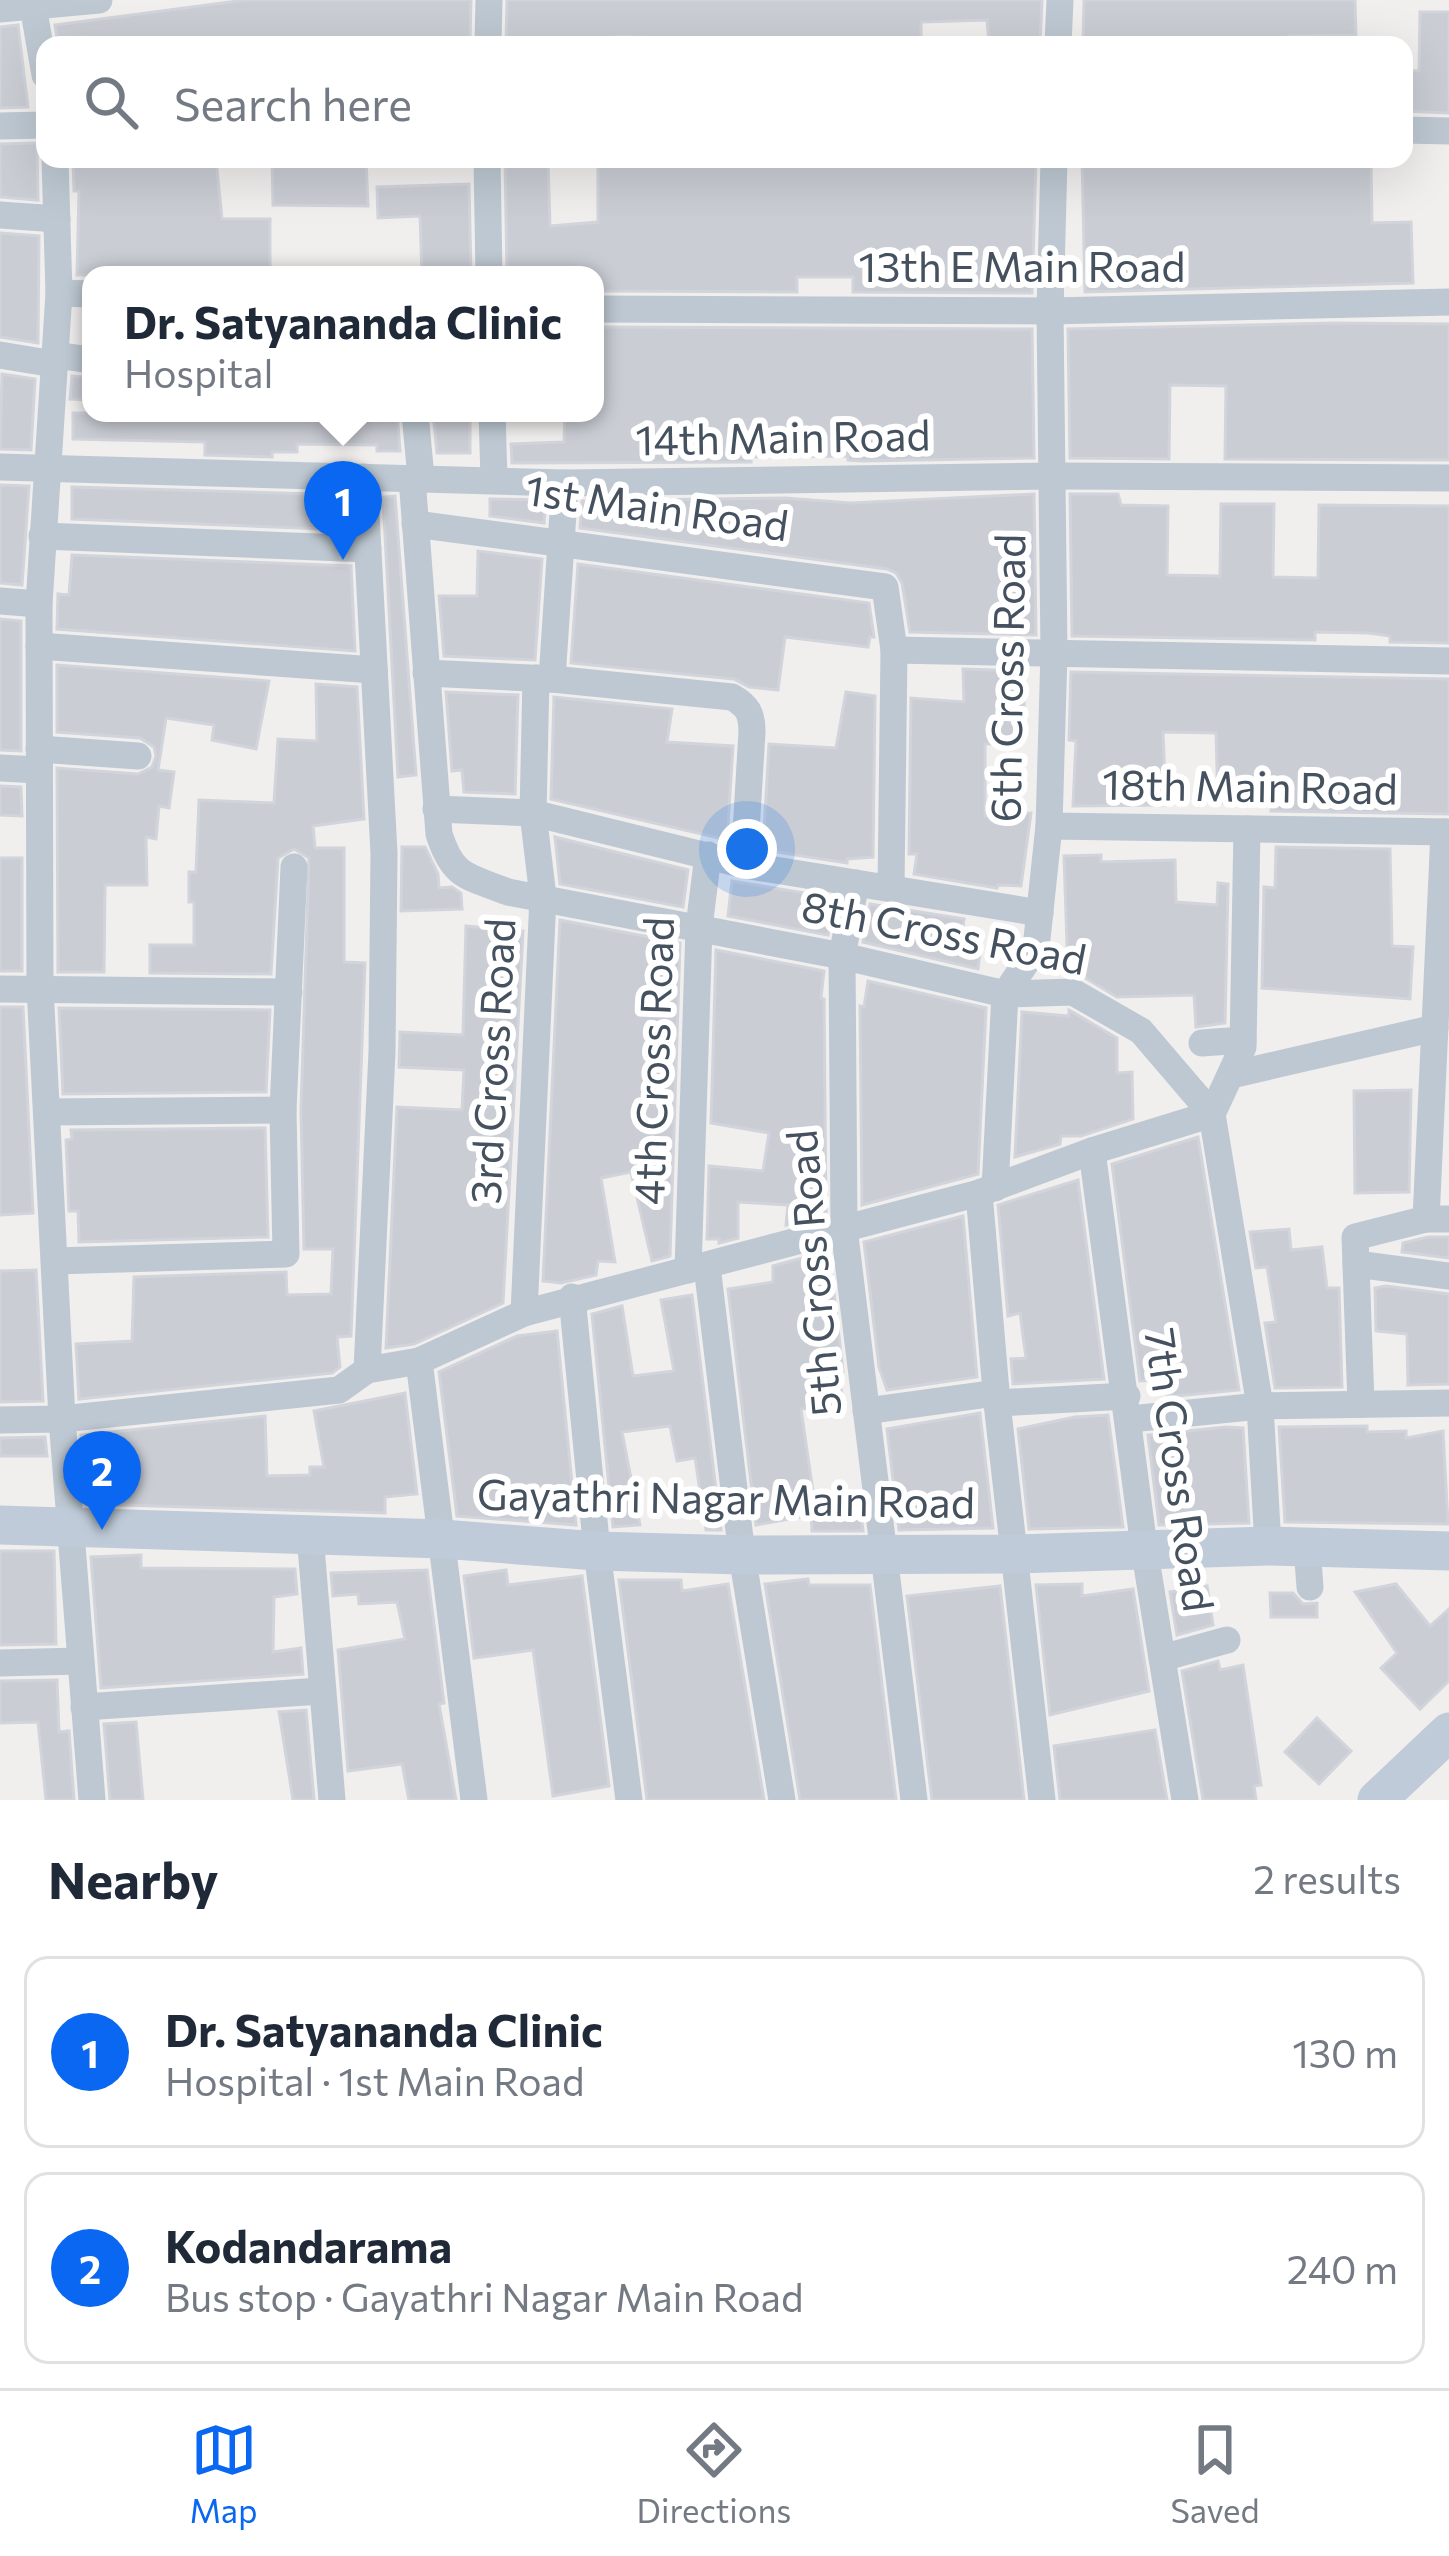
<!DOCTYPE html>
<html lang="en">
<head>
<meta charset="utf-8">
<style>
	:root { --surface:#fff; --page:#f2f2f3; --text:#1f2937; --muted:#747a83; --line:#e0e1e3; --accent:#0967f1 }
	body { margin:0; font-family:Commissioner,sans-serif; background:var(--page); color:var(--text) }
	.you { position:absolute; left:747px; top:849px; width:42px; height:42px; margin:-30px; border:9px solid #fff; border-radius:50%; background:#1a73e8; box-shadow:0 0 0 18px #1a73e833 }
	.badge { display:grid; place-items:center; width:78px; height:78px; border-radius:50%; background:var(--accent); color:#fff; font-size:39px; font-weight:700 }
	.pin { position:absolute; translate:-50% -99px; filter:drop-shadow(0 3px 6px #0008) }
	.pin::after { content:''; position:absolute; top:63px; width:42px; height:36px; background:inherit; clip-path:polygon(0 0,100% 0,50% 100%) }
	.popup { position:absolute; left:82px; top:266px; width:522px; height:156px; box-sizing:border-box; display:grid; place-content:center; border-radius:24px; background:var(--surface); filter:drop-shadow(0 3px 9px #0005); font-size:39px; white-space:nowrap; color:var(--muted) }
	.popup b { font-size:45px; color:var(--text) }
	.popup::after { content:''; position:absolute; left:50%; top:100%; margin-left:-24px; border:24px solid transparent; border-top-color:var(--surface) }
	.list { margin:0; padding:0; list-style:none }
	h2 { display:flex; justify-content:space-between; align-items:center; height:156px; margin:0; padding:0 48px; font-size:51px }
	h2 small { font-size:39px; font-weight:400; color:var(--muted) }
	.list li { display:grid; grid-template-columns:78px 1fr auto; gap:36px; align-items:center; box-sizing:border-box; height:192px; margin:0 24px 24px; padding:0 24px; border:3px solid var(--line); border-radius:24px }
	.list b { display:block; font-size:45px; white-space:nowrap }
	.list p { margin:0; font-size:39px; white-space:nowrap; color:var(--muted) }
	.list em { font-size:39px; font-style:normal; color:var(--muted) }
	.icon { flex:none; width:66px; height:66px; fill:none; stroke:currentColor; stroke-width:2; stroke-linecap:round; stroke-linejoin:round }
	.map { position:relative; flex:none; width:1449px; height:1800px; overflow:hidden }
	.search { position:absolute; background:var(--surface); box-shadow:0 12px 48px #0002; left:36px; right:36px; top:36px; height:132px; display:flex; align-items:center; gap:30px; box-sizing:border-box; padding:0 42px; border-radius:24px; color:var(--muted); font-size:45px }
	.sheet { height:588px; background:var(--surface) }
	nav { display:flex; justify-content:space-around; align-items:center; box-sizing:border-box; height:168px; border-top:3px solid var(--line); background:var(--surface); font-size:33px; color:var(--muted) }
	nav a { display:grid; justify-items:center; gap:6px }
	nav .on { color:var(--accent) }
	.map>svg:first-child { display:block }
	.building { fill:#cacdd4; stroke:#d2d4db; stroke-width:3 }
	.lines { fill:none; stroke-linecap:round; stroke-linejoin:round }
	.street { stroke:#bdc8d2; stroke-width:27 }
	.secondary { stroke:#bfcbd9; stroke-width:39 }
	.labels { text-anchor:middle; stroke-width:12; stroke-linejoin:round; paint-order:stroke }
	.street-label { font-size:42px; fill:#45515e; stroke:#fff }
</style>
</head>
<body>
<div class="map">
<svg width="1449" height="1800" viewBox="0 0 1449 1800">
	<rect width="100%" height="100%" fill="#f1eeee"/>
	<g class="building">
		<path d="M245 0H471L470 39 436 44V38L394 45 393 41 322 45H58L55 25Z"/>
		<path d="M507 0H1042L1040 45H989L987 20 921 22V38H868L867 44 798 41 797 45H741L623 36 551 45H506Z"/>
		<path d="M1084 0H1355L1356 35 1289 36 1290 45H1083Z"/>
		<path d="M1420 12H1449V113L1404 111V70L1419 71Z"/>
		<path d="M18 25 28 107 0 108V27Z"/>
		<path d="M37 143 38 200 0 197V144Z"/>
		<path d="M73 159H216L222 219H270V275H77L79 191H74Z"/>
		<path d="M272 159H366L368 206 273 205Z"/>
		<path d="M505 159H548L550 226 598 222V159H1036L1032 293 853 292V277H797V292L600 291 601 281H595V275H507Z"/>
		<path d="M1082 159H1371L1372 223 1411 222 1413 283 1085 292Z"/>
		<path d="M469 184 471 275H422L420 216 378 218 377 187Z"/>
		<path d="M0 233 39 236 38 343 0 337Z"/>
		<path d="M1333 323 1449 324V460L1225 459 1226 386 1170 385 1169 459 1070 458 1068 329Z"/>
		<path d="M599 327 1032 329 1034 458 862 461 848 460V456L751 457V462L512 463 511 444 564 442 565 413H595Z"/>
		<path d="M2 374 35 379 31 450 0 449Z"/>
		<path d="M72 376 91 378V400L70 399Z"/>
		<path d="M73 413H397L400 451H377V445L297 444V452H272V457L205 455V442L73 439Z"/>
		<path d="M433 413H470V453H437Z"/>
		<path d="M0 485 29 486 22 585 0 583Z"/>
		<path d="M72 487 347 495 349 530 72 519Z"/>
		<path d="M1034 494 1036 635 910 632 902 583 896 573 887 569 580 528 582 501 785 498 851 503Z"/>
		<path d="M1070 494H1118L1121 505 1168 506 1167 575 1220 576 1221 504H1274L1273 577 1318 578 1319 505 1449 506V643L1390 642V636L1368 633 1315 632V640L1072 636Z"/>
		<path d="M395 496 416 775 398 777 383 497Z"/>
		<path d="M490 499 546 500 544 523 490 516Z"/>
		<path d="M478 551 542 559 535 660 444 656 439 596H477Z"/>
		<path d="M72 555 351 566 355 651 57 629 58 594 69 595Z"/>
		<path d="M578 564 869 603 874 637H870L868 647 785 637 778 690 749 687 734 679 571 663Z"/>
		<path d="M0 619 21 621V751L0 750Z"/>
		<path d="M57 665 269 681 256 749 212 740 214 725 166 718 158 770 174 772 169 808 159 806 156 839 146 837 147 885H105L104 972H58L57 768 138 774 152 767 156 756 154 747 140 738 57 732Z"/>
		<path d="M963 669 1024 671V710H1014L1016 743 985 744V816L1031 813 1021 886 998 885 997 888 914 874 917 854H909L911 698 964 702Z"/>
		<path d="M1071 672 1449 679V814L1271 811 1272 802 1218 803 1216 733 1163 732 1166 805 1073 806 1076 741 1069 740Z"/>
		<path d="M316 684 357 687 364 819 313 826 315 848H344V962L365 963 351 1336 337 1337 340 1367 332 1373 79 1399 76 1344 132 1341 134 1277 286 1272 287 1295 331 1294 333 1249H304L301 1110 309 858 294 849 278 858 271 974 150 973V945H194V902H189V872H196L199 800 274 803 278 739 317 741Z"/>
		<path d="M446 692 518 695 515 794 464 792 462 770 452 771Z"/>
		<path d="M846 692 875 696 873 857 847 859V863L763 850 769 744 836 748Z"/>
		<path d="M554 697 672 709 667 742 733 746 727 840 551 799Z"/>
		<path d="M0 786 21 787 22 816 0 815Z"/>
		<path d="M555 837 688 870 683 907 560 884Z"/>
		<path d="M402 847H425L438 874 439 888 452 887 461 893 462 909 401 911Z"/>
		<path d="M1276 847 1390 849 1392 946 1413 947 1410 999 1262 988 1264 887 1275 888Z"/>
		<path d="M1101 855V862L1175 860 1176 902 1217 905 1218 883 1228 884 1225 1023 1196 1027 1194 995 1117 997 1082 976 1068 974 1064 856Z"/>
		<rect x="0" y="858" width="22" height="113"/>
		<path d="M732 881 835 898 828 935 728 916Z"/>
		<path d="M870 904 964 919 960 950 980 952 978 969 863 942Z"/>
		<path d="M560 920 680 943 670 1256 652 1261 631 1172 601 1178 615 1262 598 1261 596 1275 561 1283 543 1281Z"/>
		<path d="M466 926 523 931 503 1303 414 1344 386 1348 397 1107 462 1110 464 1070 399 1067 400 1032 463 1035Z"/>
		<path d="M716 950 824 971 821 998 824 999 826 1215 786 1225 788 1205 738 1202V1238L719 1243V1239H707L709 1166 763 1171 769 1133 711 1123Z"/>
		<path d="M868 981 986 1008 978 1174 862 1205 860 1006 864 1007Z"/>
		<path d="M0 1007H23L33 1213 0 1215Z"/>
		<path d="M59 1008 270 1010 266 1092 63 1094Z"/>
		<path d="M1069 1010 1117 1038V1073L1132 1072 1133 1119 1081 1136H1061L1060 1144 1015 1157 1022 1012 1069 1016Z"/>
		<path d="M1411 1090 1409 1192 1355 1193 1354 1091Z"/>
		<path d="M265 1128 268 1237 79 1242 78 1211H69L66 1140 72 1139 71 1130Z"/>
		<path d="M1198 1137 1239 1390 1166 1397 1170 1396 1168 1379 1140 1381 1112 1164Z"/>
		<path d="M1078 1180 1104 1379 1013 1384 1011 1359 1026 1358 1020 1313 1008 1316 998 1205Z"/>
		<path d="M963 1216 977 1377 887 1390 879 1367 864 1242Z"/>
		<path d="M1289 1229 1291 1250 1322 1247 1327 1288H1339L1342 1387 1275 1388 1265 1323 1276 1322 1267 1267 1256 1268 1250 1232Z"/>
		<path d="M1428 1237H1449V1258L1402 1252 1403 1243Z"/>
		<path d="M829 1251 843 1371H839L843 1404 801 1409 815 1506 860 1503 863 1531H812L811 1515 756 1525 728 1289 773 1282V1266Z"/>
		<path d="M36 1270 43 1401 0 1402V1271Z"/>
		<path d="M1386 1286 1449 1294V1384L1408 1385 1407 1334 1376 1331 1375 1288Z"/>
		<path d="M692 1295 721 1530H706L695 1458 677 1461 670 1426 622 1432 640 1525 613 1527 592 1314 622 1306 633 1376 674 1371 661 1300Z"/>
		<path d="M557 1331 576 1525 457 1516 439 1372 517 1336Z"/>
		<path d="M405 1393 417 1494 385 1497V1513L90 1504 81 1435 265 1416 267 1476 310 1475V1467H324L314 1411Z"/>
		<path d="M980 1413 993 1528 899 1530 887 1429Z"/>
		<path d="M1108 1415 1123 1527 1029 1529 1018 1429 1075 1417Z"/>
		<path d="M1367 1426V1432L1406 1431V1438L1443 1431 1448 1524 1285 1522 1279 1427Z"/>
		<path d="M1226 1427 1243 1428 1249 1523 1159 1525 1148 1435Z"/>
		<path d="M45 1437 47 1456H0V1438Z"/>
		<path d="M0 1551H54L56 1644 0 1645Z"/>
		<path d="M141 1555V1568L295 1569 297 1594 274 1597 273 1652 301 1648 303 1674 101 1688 91 1557Z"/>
		<path d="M427 1570 444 1703 439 1704 456 1800H409L402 1764 348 1771 338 1650 405 1639 397 1602 359 1604 358 1594 333 1596 331 1573Z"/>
		<path d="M506 1570 508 1585 582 1576 609 1786 553 1796 533 1650 474 1658 464 1576Z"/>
		<path d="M808 1579 809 1585H870L896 1800H800L765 1584Z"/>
		<path d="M619 1580H681L682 1591 728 1584 764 1800H647Z"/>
		<path d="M1082 1584V1596L1133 1589 1149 1691 1050 1715 1036 1585Z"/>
		<path d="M1396 1584 1430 1626 1449 1609V1681L1420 1709 1381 1668 1397 1653 1355 1592Z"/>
		<path d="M1000 1586 1024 1800H932L907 1596Z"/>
		<path d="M1207 1586 1213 1625 1177 1635 1170 1592Z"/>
		<path d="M1270 1593H1293L1303 1604 1317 1603V1617H1271Z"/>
		<path d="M1218 1661 1220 1670 1243 1665 1261 1785 1254 1786 1256 1800H1203L1182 1671Z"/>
		<path d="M57 1680 59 1732 69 1731 74 1800H46L38 1722 0 1723V1681Z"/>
		<path d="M306 1710 314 1800H293L279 1712Z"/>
		<path d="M1317 1718 1351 1751 1319 1784 1285 1752Z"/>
		<path d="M136 1722 143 1800H110L104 1724Z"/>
		<path d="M1155 1730 1167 1800H1060L1054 1746Z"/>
	</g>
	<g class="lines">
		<g class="street">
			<path d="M32 0 45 75"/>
			<path d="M0 9 99 0"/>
			<path d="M488 45 489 0"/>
			<path d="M1058 45 1060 0"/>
			<path d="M0 126 45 125"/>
			<path d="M1404 130 1449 131"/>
			<path d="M55 159 59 293 39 604 40 987 62 1419 92 1800"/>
			<path d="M487 159 489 275"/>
			<path d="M0 215 57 219"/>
			<path d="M59 293 91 294"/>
			<path d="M595 309 1050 311 1449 302"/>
			<path d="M0 355 54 364"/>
			<path d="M55 355 91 360"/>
			<path d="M415 413 421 478"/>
			<path d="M492 413 494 479"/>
			<path d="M0 467 565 483 1053 476 1449 478"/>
			<path d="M364 477 384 853 382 1052 367 1370"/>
			<path d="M412 478 439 834C453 878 467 876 508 892L842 956 1005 994 1073 992 1141 1031 1212 1114 1260 1406 1268 1546"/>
			<path d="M415 524 885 587 894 650 1449 661"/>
			<path d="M42 536 368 549"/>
			<path d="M0 601 39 604"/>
			<path d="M39 646 374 670"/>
			<path d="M426 673 552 679 732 697C748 706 752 714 752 732L744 865"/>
			<path d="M552 679 565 483"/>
			<path d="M39 749 138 756"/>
			<path d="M0 768 39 770"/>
			<path d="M436 809 533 813 744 865 1040 913"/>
			<path d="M1049 826 1449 832"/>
			<path d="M856 883 842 956 844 1228 914 1800"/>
			<path d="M891 888 894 650"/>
			<path d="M0 989 289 992"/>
			<path d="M1202 1043 1243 1040"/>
			<path d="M1231 1075 1435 1028"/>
			<path d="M48 1112 283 1110 294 867"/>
			<path d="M1092 1151 1144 1547 1185 1800"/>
			<path d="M995 1188 1005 994 1036 948 1049 826 1054 652 1050 311 1054 159"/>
			<path d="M979 1193 997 1403 1042 1800"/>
			<path d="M1426 1219 1444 832"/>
			<path d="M55 1261 286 1254 283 1110"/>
			<path d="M1356 1264 1449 1276"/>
			<path d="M707 1266 742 1555 782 1800"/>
			<path d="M688 1270 699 927 708 855"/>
			<path d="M572 1297 597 1551 629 1800"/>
			<path d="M524 1313 543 897 533 813 536 678"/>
			<path d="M419 1361 474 1800"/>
			<path d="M997 1403 1127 1396"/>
			<path d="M1361 1404 1355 1237 1426 1219H1449"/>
			<path d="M866 1411 996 1393"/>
			<path d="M1130 1419 1260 1406 1449 1403"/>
			<path d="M0 1420 62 1419 339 1390 367 1370 419 1361 524 1313 979 1193 1092 1151 1212 1114 1243 1047 1247 829"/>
			<path d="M310 1535 332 1800"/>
			<path d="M1307 1547 1310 1587"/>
			<path d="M1162 1658 1227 1640"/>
			<path d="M0 1663 80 1661"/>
			<path d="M84 1707 321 1691"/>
		</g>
		<g class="secondary">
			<path d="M0 1525 442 1539 597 1551 742 1555 1013 1554 1268 1546 1449 1551"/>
			<path d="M1377 1800 1449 1732"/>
		</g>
	</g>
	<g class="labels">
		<g class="street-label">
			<text x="1022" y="282">13th E Main Road</text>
			<text transform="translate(783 438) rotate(-1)" y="15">14th Main Road</text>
			<text transform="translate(657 508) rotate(8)" y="15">1st Main Road</text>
			<text transform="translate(1008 678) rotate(-89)" y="15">6th Cross Road</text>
			<text transform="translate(1250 787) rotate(1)" y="15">18th Main Road</text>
			<text transform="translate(944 933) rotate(11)" y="15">8th Cross Road</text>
			<text transform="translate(493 1061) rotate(-87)" y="15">3rd Cross Road</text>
			<text transform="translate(654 1061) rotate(-88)" y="15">4th Cross Road</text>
			<text transform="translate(814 1273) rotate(-95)" y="15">5th Cross Road</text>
			<text transform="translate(1179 1470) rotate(82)" y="15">7th Cross Road</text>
			<text transform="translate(726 1499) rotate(1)" y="15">Gayathri Nagar Main Road</text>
		</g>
	</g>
</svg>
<div class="you"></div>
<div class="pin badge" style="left:343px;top:560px">1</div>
<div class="popup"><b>Dr. Satyananda Clinic</b>Hospital</div>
<div class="pin badge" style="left:102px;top:1530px">2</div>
<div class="search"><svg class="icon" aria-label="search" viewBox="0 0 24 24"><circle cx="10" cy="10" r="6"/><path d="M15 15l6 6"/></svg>Search here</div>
</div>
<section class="sheet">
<h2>Nearby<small>2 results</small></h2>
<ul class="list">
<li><span class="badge">1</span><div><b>Dr. Satyananda Clinic</b><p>Hospital · 1st Main Road</p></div><em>130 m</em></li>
<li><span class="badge">2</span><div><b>Kodandarama</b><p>Bus stop · Gayathri Nagar Main Road</p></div><em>240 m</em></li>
</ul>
</section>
<nav>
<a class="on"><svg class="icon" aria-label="map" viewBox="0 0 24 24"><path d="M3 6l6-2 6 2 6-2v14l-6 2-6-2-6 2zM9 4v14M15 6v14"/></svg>Map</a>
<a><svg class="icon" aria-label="directions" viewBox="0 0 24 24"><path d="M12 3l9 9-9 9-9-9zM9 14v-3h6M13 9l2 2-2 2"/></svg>Directions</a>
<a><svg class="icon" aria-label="saved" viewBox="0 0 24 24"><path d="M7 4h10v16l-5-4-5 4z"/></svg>Saved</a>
</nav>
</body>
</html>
